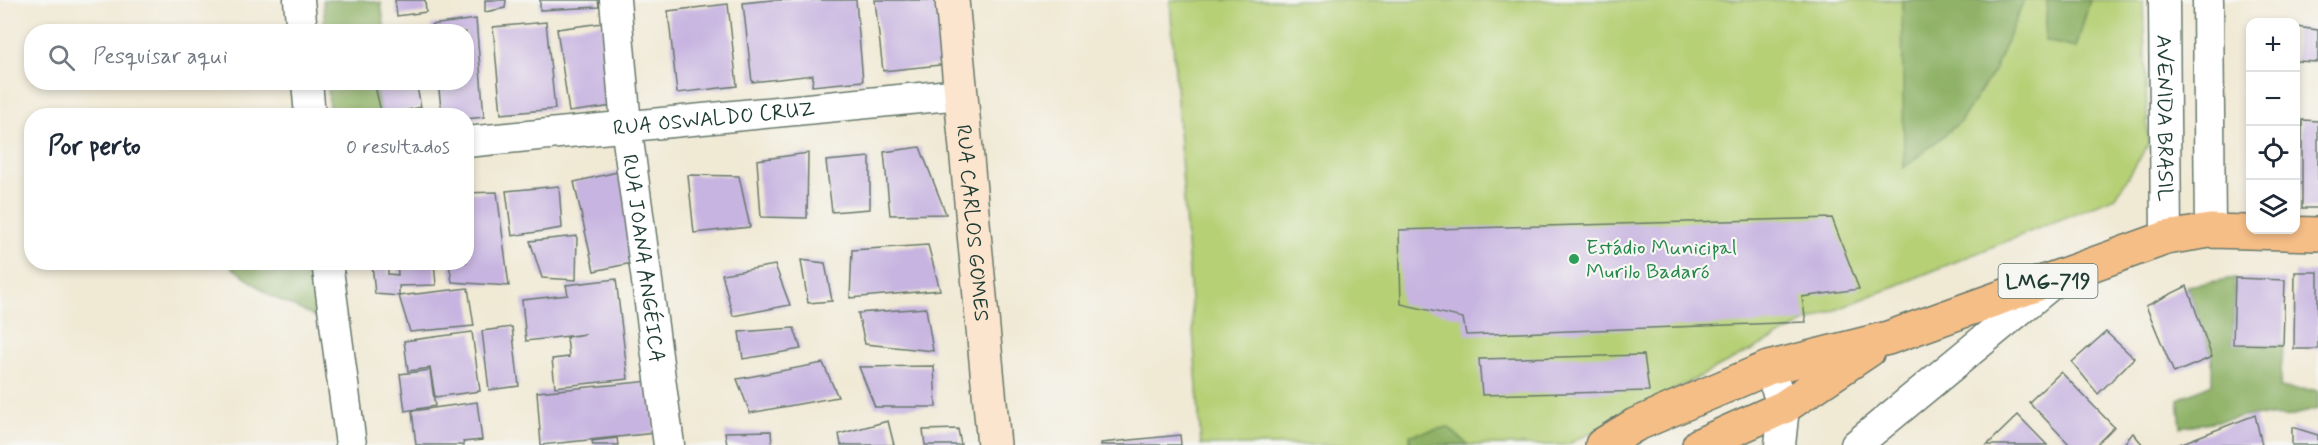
<!DOCTYPE html>
<html lang="pt">
<head>
<meta charset="utf-8">
<style>
	:root { --surface:#fff; --page:#f6f6f7; --text:#1f2937; --muted:#747a83; --line:#e0e1e3 }
	body { margin:0; font-family:Mynerve,sans-serif; background:var(--page); color:var(--text) }
	.controls { position:absolute; right:18px; top:18px; display:grid; overflow:hidden; border-radius:12px; box-shadow:0 3px 9px #0003 }
	.controls button { width:54px; height:54px; display:grid; place-items:center; padding:0; border:0; border-bottom:2px solid var(--line); background:var(--surface); color:var(--text); font:30px sans-serif }
	.list { margin:0; padding:0; list-style:none }
	h2 { display:flex; justify-content:space-between; align-items:center; height:78px; margin:0; padding:0 24px; font-size:26px }
	h2 small { font-size:20px; font-weight:400; color:var(--muted) }
	.icon { flex:none; width:33px; height:33px; fill:none; stroke:currentColor; stroke-width:2; stroke-linecap:round; stroke-linejoin:round }
	.map { position:relative; flex:none; width:2318px; height:445px; overflow:hidden }
	.search { position:absolute; background:var(--surface); box-shadow:0 3px 9px #0003; left:24px; top:24px; width:450px; height:66px; display:flex; align-items:center; gap:15px; box-sizing:border-box; padding:0 21px; border-radius:24px; color:var(--muted); font-size:22px }
	.panel { position:absolute; background:var(--surface); box-shadow:0 3px 9px #0003; left:24px; top:108px; width:450px; height:162px; border-radius:24px }
	.map>svg:first-child { display:block }
	.green { fill:#b6d076; stroke:#6a8655; stroke-width:1.5 }
	.forest { fill:#90b267; stroke:#58784e; stroke-width:1.5 }
	.building { fill:#c7b4e0 }
	.lines { fill:none; stroke-linecap:round; stroke-linejoin:round }
	.street-casing { stroke:#68796c; stroke-width:33 }
	.secondary-casing { stroke:#68796c; stroke-width:36 }
	.primary-casing { stroke:#68796c; stroke-width:36 }
	.street { stroke:#fff; stroke-width:30 }
	.secondary { stroke:#fbe5cf; stroke-width:33 }
	.primary { stroke:#f6be87; stroke-width:33 }
	.leisure-dot { fill:#2e9e5b; stroke:#f6f6f2; stroke-width:2 }
	.labels { text-anchor:middle; stroke-width:4.5; stroke-linejoin:round; paint-order:stroke }
	.shield { fill:#f6f6f2; stroke:#60746d; stroke-width:1.5 }
	.shield-label { font-size:20px; font-weight:bold; fill:#1f3d34 }
	.street-label { font-size:21px; fill:#1f3d34; stroke:#f6f6f2 }
	.leisure-label { font-size:21px; fill:#27864d; stroke:#f6f6f2; text-anchor:start }
</style>
</head>
<body>
<div class="map">
<svg width="2318" height="445" viewBox="0 0 2318 445">
	<rect width="100%" height="100%" fill="#f6f6f2"/>
	<filter id="ink" filterUnits="userSpaceOnUse"><feTurbulence type="fractalNoise" baseFrequency=".0167" numOctaves="2"/><feDisplacementMap in="SourceGraphic" scale="12" xChannelSelector="R" yChannelSelector="G"/><feConvolveMatrix kernelMatrix="1 2 1 2 8 2 1 2 1" color-interpolation-filters="sRGB"/></filter>
	<filter id="wash" filterUnits="userSpaceOnUse"><feTurbulence type="fractalNoise" baseFrequency=".008" numOctaves="4" result="noise"/><feDisplacementMap in="SourceGraphic" scale="24" xChannelSelector="R" yChannelSelector="G"/><feGaussianBlur stdDeviation="1.35" result="paint"/><feColorMatrix in="noise" values="0 0 0 0 0 0 0 0 0 0 0 0 0 0 0 0 0 1.4 0 .05"/><feComposite in="paint" operator="in"/></filter>
	<g filter="url(#wash)">
		<rect width="100%" height="100%" fill="#f0e9d4"/>
		<path class="green" d="M1170 0H2143L2148 145 2116 197 1806 322 1567 445H1201Z"/>
		<g class="forest">
			<path d="M323 0H363L381 3 385 31H325Z"/>
			<path d="M1902 0H2024L1994 71 1960 122 1904 168Z"/>
			<path d="M2047 0H2090L2076 48 2045 41Z"/>
			<path d="M328 83H374L382 115H329Z"/>
			<path d="M226 263H316L324 321 271 296Z"/>
			<path d="M2235 278 2233 343 2283 345 2280 388 2318 390V409L2285 417 2255 415 2181 427 2178 399 2212 384V357L2187 286Z"/>
			<path d="M1448 427 1468 445H1410V435Z"/>
		</g>
		<g id="blocks">
			<g class="building">
				<path d="M395 0H425L426 12 397 16Z"/>
				<path d="M485 0H506L505 8 485 12Z"/>
				<path d="M540 0H598L599 7 540 10Z"/>
				<path d="M772 0H856L863 81 812 86 813 75 752 82 743 3Z"/>
				<path d="M875 0H941L949 64 883 71Z"/>
				<path d="M728 4 737 86 677 93 668 11Z"/>
				<path d="M476 19 484 117 466 119V116H442L438 82H466V32H432L431 25Z"/>
				<path d="M546 22 555 109 501 114 493 27Z"/>
				<path d="M602 23 613 106 569 112 557 29Z"/>
				<path d="M2296 27 2318 30V62L2296 61Z"/>
				<path d="M374 82H416L421 107 382 116Z"/>
				<path d="M2302 120 2318 121V208H2302Z"/>
				<path d="M920 147 946 214 890 215 884 152Z"/>
				<path d="M808 153 807 218 761 217 757 160Z"/>
				<path d="M870 157V209L832 212 826 161Z"/>
				<path d="M626 170 646 260 594 271 574 182Z"/>
				<path d="M688 175 739 176 750 227 694 233Z"/>
				<path d="M559 186 562 228 512 236 506 191Z"/>
				<path d="M497 192 509 286 452 282 449 262H466V193Z"/>
				<path d="M1832 218 1859 289 1802 297 1806 322 1466 335 1463 318 1401 304 1399 230Z"/>
				<path d="M577 236 576 280 542 278 530 241Z"/>
				<path d="M928 245 940 290 850 298 852 250Z"/>
				<path d="M801 260 825 263 832 301 808 303Z"/>
				<path d="M397 262H434L436 285 399 286V296L375 294 372 264 388 263V274L398 275Z"/>
				<path d="M775 265 790 305 733 316 722 274Z"/>
				<path d="M2295 272H2318V349H2294Z"/>
				<path d="M2235 278 2285 280 2283 345 2233 344Z"/>
				<path d="M616 279 628 379 555 387 552 359 569 357 567 337 586 334 526 341 522 300 568 295 566 285Z"/>
				<path d="M2187 286 2212 357 2174 373 2146 306Z"/>
				<path d="M468 288 474 326 410 332 399 296Z"/>
				<path d="M926 308 933 351 865 344 858 313Z"/>
				<path d="M512 327 519 386 489 390 482 331Z"/>
				<path d="M794 328 801 349 743 359 739 332Z"/>
				<path d="M472 332 480 391 435 397 430 368 408 371 404 341Z"/>
				<path d="M2106 332 2134 358 2098 394 2072 362Z"/>
				<path d="M1644 355 1649 391 1482 395 1479 359Z"/>
				<path d="M823 363 838 397 750 413 737 379Z"/>
				<path d="M934 366 936 407H875L859 367Z"/>
				<path d="M430 370 435 406 405 411 400 374Z"/>
				<path d="M2061 372 2114 427 2096 445H2070L2029 402Z"/>
				<path d="M651 381 655 433 541 445 537 392Z"/>
				<path d="M477 402 482 440 463 442 464 445H416L412 411Z"/>
				<path d="M2018 415 2047 445H1987Z"/>
				<path d="M2255 415 2262 445H2177Z"/>
				<path d="M888 421 894 445H841L839 434Z"/>
				<path d="M2292 427 2318 435V445H2292Z"/>
				<path d="M958 429 961 445H925L923 430Z"/>
				<path d="M771 431 772 445H727L725 432Z"/>
				<path d="M2133 433 2143 445H2123Z"/>
				<path d="M1180 435 1181 445H1101V443Z"/>
				<path d="M617 438 618 445H593L592 441Z"/>
			</g>
		</g>
	</g>
	<g filter="url(#ink)">
		<use href="#blocks" fill-opacity="0" stroke="#68796c" stroke-width="1.5"/>
		<g class="lines">
			<defs>
				<g id="street">
					<path d="M299 0 302 32"/>
					<path id="s1" d="M615 0 626 125 669 445"/>
					<path id="s2" d="M2164 0 2166 238"/>
					<path d="M2208 0 2210 231"/>
					<path d="M307 82 310 116"/>
					<path id="s3" d="M466 142 961 94"/>
					<path d="M327 262 351 445"/>
					<path d="M1768 368 1784 407 1780 445"/>
					<path d="M1856 445 2055 281"/>
				</g>
				<g id="secondary">
					<path id="s4" d="M952 0 994 445"/>
				</g>
				<g id="primary">
					<path d="M1602 445 1635 425 1768 368 1888 338 2166 238 2210 231 2318 234"/>
					<path d="M1699 445 1784 407 1869 350"/>
				</g>
			</defs>
			<use href="#street" class="street-casing"/>
			<use href="#secondary" class="secondary-casing"/>
			<use href="#primary" class="primary-casing"/>
			<use href="#street" class="street"/>
			<use href="#secondary" class="secondary"/>
			<use href="#primary" class="primary"/>
		</g>
	</g>
	<circle class="leisure-dot" cx="1574" cy="259" r="6"/>
	<g class="labels">
		<rect class="shield" x="1998.5" y="264" width="99" height="34" rx="4.5"/>
		<g class="shield-label">
			<text x="2048" y="288">LMG-719</text>
		</g>
		<g class="street-label">
			<text dy="7" stroke="none"><textPath href="#s3" startOffset="249">RUA OSWALDO CRUZ</textPath></text>
			<text dy="7" stroke="none"><textPath href="#s2" startOffset="118">AVENIDA BRASIL</textPath></text>
			<text dy="7" stroke="none"><textPath href="#s4" startOffset="224">RUA CARLOS GOMES</textPath></text>
			<text dy="7" stroke="none"><textPath href="#s1" startOffset="260">RUA JOANA ANGÉICA</textPath></text>
		</g>
		<g class="leisure-label">
			<text x="1586" y="254">Estádio Municipal<tspan x="1586" dy="24">Murilo Badaró</tspan></text>
		</g>
	</g>
</svg>
<div class="controls">
<button>+</button>
<button>−</button>
<button><svg class="icon" aria-label="locate" viewBox="0 0 24 24"><circle cx="12" cy="12" r="6"/><path d="M12 2v4M12 18v4M2 12h4M18 12h4"/></svg></button>
<button><svg class="icon" aria-label="layers" viewBox="0 0 24 24"><path d="M12 4l9 5-9 5-9-5zM3 14l9 5 9-5"/></svg></button>
</div>
<div class="search"><svg class="icon" aria-label="search" viewBox="0 0 24 24"><circle cx="10" cy="10" r="6"/><path d="M15 15l6 6"/></svg>Pesquisar aqui</div>
<section class="panel">
<h2>Por perto<small>0 resultados</small></h2>
<ul class="list">
</ul>
</section>
</div>
</body>
</html>
